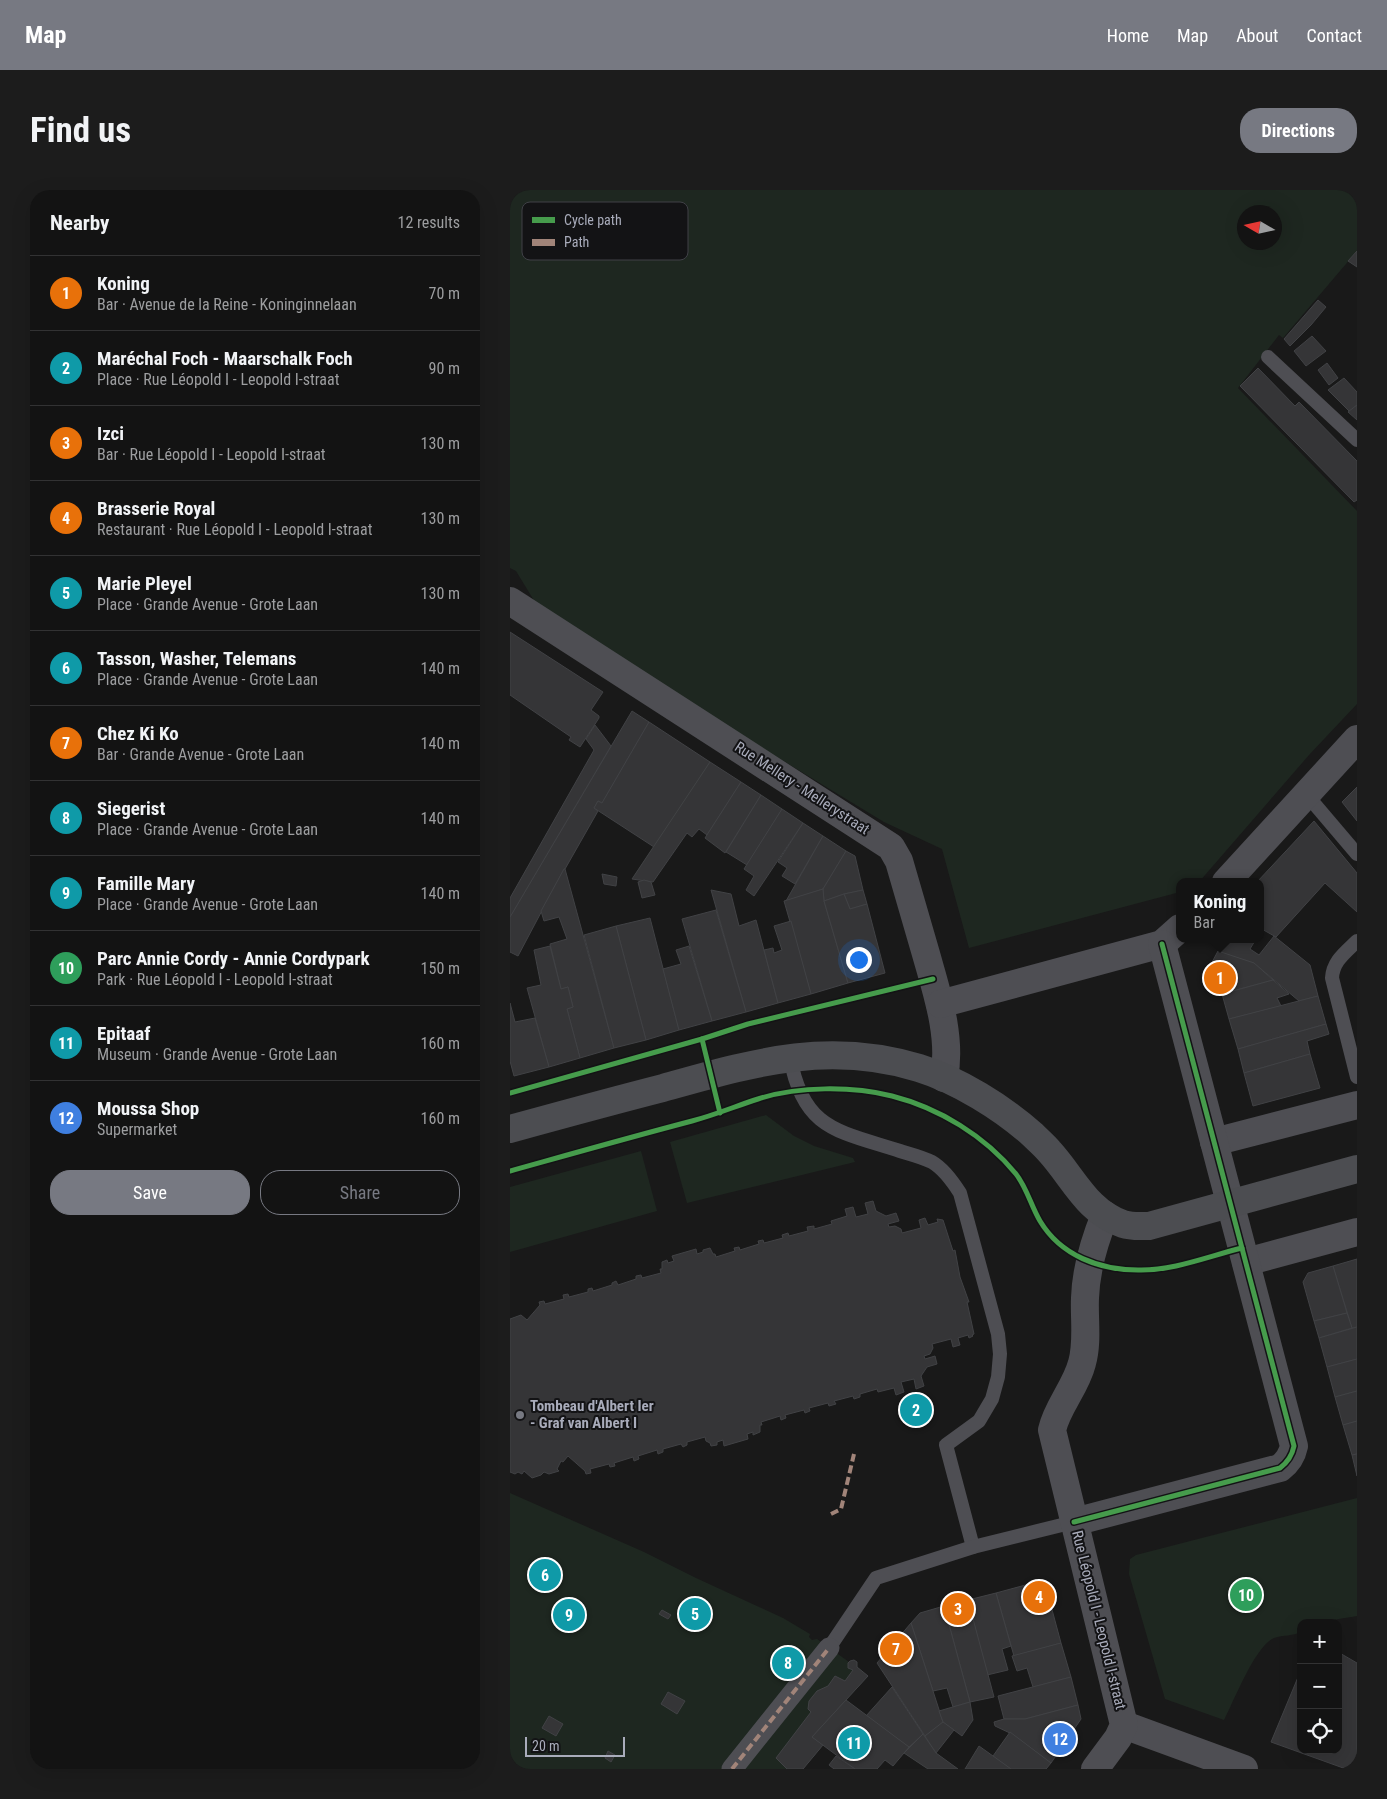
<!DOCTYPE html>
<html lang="en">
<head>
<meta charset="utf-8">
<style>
	:root { --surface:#131313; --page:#1c1c1c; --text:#f1f3f6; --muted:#9d9ea0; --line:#323233; --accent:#777982 }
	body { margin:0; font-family:"Roboto Condensed",sans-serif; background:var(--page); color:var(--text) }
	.controls { position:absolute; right:15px; bottom:15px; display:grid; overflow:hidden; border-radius:10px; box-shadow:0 5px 20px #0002 }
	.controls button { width:45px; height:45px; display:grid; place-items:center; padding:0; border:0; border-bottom:1px solid var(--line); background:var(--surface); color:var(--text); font:25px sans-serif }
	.compass { position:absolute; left:727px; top:15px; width:45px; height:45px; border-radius:50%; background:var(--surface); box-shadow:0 5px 20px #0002; rotate:279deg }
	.scale { position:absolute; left:15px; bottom:12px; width:100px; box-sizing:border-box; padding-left:5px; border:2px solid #a9acbb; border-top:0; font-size:14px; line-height:18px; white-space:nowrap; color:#a9acbb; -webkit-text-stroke:4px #131315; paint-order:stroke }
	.you { position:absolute; left:348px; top:769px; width:18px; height:18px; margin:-12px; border:4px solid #fff; border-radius:50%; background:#1a73e8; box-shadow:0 0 0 8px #1a73e833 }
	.badge { display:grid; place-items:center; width:32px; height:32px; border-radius:50%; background:var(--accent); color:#fff; font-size:16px; font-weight:700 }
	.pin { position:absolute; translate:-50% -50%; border:2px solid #fff; box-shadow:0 1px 5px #0006 }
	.popup { position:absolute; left:666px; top:688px; width:88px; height:65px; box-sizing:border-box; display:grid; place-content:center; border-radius:10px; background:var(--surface); filter:drop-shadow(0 1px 4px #0005); font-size:16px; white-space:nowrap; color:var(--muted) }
	.popup b { font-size:19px; color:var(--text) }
	.popup::after { content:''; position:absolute; left:50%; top:100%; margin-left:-10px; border:10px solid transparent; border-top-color:var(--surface) }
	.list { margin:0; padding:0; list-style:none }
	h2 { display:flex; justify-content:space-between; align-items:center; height:65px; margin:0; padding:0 20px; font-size:21px }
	h2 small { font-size:16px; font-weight:400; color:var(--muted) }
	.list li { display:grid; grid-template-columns:32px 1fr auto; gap:15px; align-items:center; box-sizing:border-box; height:75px; padding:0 20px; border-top:1px solid var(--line) }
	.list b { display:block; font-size:19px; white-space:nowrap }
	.list p { margin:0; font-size:16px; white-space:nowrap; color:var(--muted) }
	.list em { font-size:16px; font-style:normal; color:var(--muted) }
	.actions { display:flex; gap:10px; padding:15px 20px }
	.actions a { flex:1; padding:11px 0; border:1px solid var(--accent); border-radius:20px; text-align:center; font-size:18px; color:var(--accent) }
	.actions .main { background:var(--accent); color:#fff }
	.icon { flex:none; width:28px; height:28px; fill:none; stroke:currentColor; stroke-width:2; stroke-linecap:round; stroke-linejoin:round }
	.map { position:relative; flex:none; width:847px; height:1579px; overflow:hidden; border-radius:20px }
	header { display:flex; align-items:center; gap:30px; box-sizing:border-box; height:70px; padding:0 25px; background:var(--accent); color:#fff }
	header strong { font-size:24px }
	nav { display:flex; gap:28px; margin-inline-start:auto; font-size:18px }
	.intro { display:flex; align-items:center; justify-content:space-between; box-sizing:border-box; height:120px; padding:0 30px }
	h1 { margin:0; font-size:35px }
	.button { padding:12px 22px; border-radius:20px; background:var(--accent); color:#fff; font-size:18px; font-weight:700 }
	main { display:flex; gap:30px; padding:0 30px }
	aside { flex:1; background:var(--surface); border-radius:20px; box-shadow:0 5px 20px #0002 }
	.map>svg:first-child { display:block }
	.green { fill:#1e2720; fill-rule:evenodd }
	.building { fill:#353537; stroke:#414245 }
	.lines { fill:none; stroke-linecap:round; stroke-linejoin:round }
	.service { stroke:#4e4e53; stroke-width:14 }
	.pedestrian { stroke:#4e4e53; stroke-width:21 }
	.minor { stroke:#4e4e53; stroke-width:28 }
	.secondary { stroke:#4c4d51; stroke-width:28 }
	.quiet { stroke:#a18479; stroke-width:4; stroke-dasharray:8 4; stroke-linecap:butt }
	.cycleway-casing { stroke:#131315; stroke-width:8 }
	.cycleway { stroke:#469c4c; stroke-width:5 }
	.poi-dot { fill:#777982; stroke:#131315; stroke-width:2 }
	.labels { text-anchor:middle; stroke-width:4; stroke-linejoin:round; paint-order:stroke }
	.street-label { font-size:15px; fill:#a9acbb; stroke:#131315 }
	.poi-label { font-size:15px; font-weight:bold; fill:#a9acbb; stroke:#131315; text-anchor:start }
	.key { fill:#131315; stroke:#404147; stroke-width:1 }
	.key-label { font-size:14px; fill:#a9acbb }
</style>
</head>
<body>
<header>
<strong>Map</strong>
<nav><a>Home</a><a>Map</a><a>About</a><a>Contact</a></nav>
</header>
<div class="intro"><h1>Find us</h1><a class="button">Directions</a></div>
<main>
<aside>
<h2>Nearby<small>12 results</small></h2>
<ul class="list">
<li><span class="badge" style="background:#e8710a">1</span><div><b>Koning</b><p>Bar · Avenue de la Reine - Koninginnelaan</p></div><em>70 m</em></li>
<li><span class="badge" style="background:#0f9aa8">2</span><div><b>Maréchal Foch - Maarschalk Foch</b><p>Place · Rue Léopold I - Leopold I-straat</p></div><em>90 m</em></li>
<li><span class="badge" style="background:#e8710a">3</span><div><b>Izci</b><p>Bar · Rue Léopold I - Leopold I-straat</p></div><em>130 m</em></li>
<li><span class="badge" style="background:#e8710a">4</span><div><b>Brasserie Royal</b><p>Restaurant · Rue Léopold I - Leopold I-straat</p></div><em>130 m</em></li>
<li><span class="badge" style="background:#0f9aa8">5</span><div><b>Marie Pleyel</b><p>Place · Grande Avenue - Grote Laan</p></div><em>130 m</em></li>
<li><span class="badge" style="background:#0f9aa8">6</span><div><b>Tasson, Washer, Telemans</b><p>Place · Grande Avenue - Grote Laan</p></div><em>140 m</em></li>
<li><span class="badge" style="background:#e8710a">7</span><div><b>Chez Ki Ko</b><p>Bar · Grande Avenue - Grote Laan</p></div><em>140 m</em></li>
<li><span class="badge" style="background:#0f9aa8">8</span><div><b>Siegerist</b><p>Place · Grande Avenue - Grote Laan</p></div><em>140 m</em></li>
<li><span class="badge" style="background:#0f9aa8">9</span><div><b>Famille Mary</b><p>Place · Grande Avenue - Grote Laan</p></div><em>140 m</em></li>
<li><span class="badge" style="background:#2e9e5b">10</span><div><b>Parc Annie Cordy - Annie Cordypark</b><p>Park · Rue Léopold I - Leopold I-straat</p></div><em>150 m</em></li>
<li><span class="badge" style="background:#0f9aa8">11</span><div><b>Epitaaf</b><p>Museum · Grande Avenue - Grote Laan</p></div><em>160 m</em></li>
<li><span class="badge" style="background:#3f7fe0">12</span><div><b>Moussa Shop</b><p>Supermarket</p></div><em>160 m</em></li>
</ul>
<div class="actions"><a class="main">Save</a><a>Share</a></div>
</aside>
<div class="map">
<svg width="847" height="1579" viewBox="0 0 847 1579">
	<rect width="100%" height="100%" fill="#191919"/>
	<g class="green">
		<path d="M0 0H847V61L773 148 769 145 728 198 847 321V514L799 565 689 692H670V702L459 758 432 659 374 632 201 527 28 417 6 381 0 378ZM734 22H764V52H734Z"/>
		<path d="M256 925 284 946 304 956 343 968 345 972 177 1013 160 952Z"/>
		<path d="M131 961 147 1021 0 1062V997Z"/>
		<path d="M0 1303 134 1362 186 1388 273 1428 300 1444 299 1447 302 1450 307 1449 339 1472 343 1470 347 1472V1477L358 1486 302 1547 313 1555 293 1579H0Z"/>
		<path d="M847 1308V1426C828 1429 810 1433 791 1433V1442C783 1446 773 1445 764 1448 745 1456 724 1511 714 1530L655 1509 619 1384 620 1369 626 1365Z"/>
	</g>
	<g class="building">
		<path d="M847 61V77L838 71Z"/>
		<path d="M808 110 816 117 801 135 780 156 774 149Z"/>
		<path d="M802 146 816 161 796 176 784 161Z"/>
		<path d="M817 173 828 188 819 195 808 180Z"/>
		<path d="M748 178 785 216 789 212 847 271V310L844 312 730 196Z"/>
		<path d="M834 188 847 202V215L839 221 818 200Z"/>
		<path d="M847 215V230L838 222Z"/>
		<path d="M0 442 93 502 81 520 89 526V528L70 557 59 550 61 547 0 505Z"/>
		<path d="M122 521 139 532 92 613 88 611 84 618 88 621 55 679H54L8 766 0 762V727Z"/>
		<path d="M139 532 200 572 144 657 84 618 88 611 92 613Z"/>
		<path d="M85 535 101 556 0 727V708L84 560 76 549Z"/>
		<path d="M200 572 231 592 197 645 189 639 182 647 177 643 143 692 122 689Z"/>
		<path d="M231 592 251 605 215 663 195 648Z"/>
		<path d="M847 597V631L832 612Z"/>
		<path d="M251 605 272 619 237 675 216 662Z"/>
		<path d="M272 619 293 633 244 706 236 700 244 686 234 679Z"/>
		<path d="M804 631 847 683V722L815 693 766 747 750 738V692H747Z"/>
		<path d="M293 633 313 646 285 694 272 686 277 678 268 672Z"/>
		<path d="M313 646 336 661 313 699 276 711Z"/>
		<path d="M336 661 345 666 353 700 334 704 314 711 313 699Z"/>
		<path d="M54 679H55L104 858 70 868 57 819 63 817 58 797 51 799 40 754 57 749 49 727 34 731 31 721Z"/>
		<path d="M92 684 107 687 106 696 94 694Z"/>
		<path d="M134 690 141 692 145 705 132 708 128 692Z"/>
		<path d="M313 699 314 711 338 793 301 804 274 711Z"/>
		<path d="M201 700 221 704 229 736 246 730 268 813 236 822Z"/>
		<path d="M353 700 357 714 340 719 334 704Z"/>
		<path d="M334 704 340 719 357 714 375 783 338 793 314 711Z"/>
		<path d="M206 720 236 822 202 831 172 729Z"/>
		<path d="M140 728 169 840 136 850 106 736Z"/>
		<path d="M281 731 301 804 268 813 254 760 263 758 264 763 272 760 264 736Z"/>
		<path d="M106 736 136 850 104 858 74 745Z"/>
		<path d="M764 746 800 775 808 806 789 811 744 773 709 762 715 749H746L740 759 749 765Z"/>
		<path d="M40 756 51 799 58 797 63 817 57 819 70 868 39 877 17 798 31 795 24 760Z"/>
		<path d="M179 756 202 831 169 840 153 779 171 774 166 760Z"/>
		<path d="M708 761 744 773 763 790 708 805 700 776Z"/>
		<path d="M763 790 779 804 767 808 771 816 719 829 712 804Z"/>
		<path d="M808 806 816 834 728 859 719 829Z"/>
		<path d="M0 813 5 832 25 828 39 877 4 886 0 871Z"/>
		<path d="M816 834 819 844 797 851 800 864 734 883 728 859Z"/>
		<path d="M800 864 810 898 743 916 734 883Z"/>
		<path d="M363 1011 366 1021 376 1026 386 1023 389 1031 378 1034 379 1037 385 1036 391 1039 392 1043 411 1038 409 1030 415 1028 418 1035 428 1032 427 1029 433 1030 443 1061 445 1060 450 1087 459 1112H457L464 1144 462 1145 463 1146 459 1148 458 1145 448 1148 450 1155 443 1157 441 1149 422 1154 423 1158 420 1164 414 1166 415 1169 425 1166 427 1174 417 1177 411 1186 414 1196 406 1199 404 1189 391 1192 394 1202 386 1205 384 1198 368 1202 367 1199 350 1204V1207L344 1209 343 1206 324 1211 326 1214 319 1216 318 1213 299 1218 300 1221 295 1223 294 1220 275 1225 276 1228 271 1230 270 1226 251 1232 252 1235H250V1242L243 1245V1242L237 1244 238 1249 214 1256 213 1250 207 1252V1255L201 1256 200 1253 196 1251 195 1247 177 1252V1255L173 1257 171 1254 153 1259V1262L148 1264 147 1260 128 1266 129 1269 124 1271 123 1267 104 1273 105 1276 100 1277 99 1274 80 1279 81 1283 76 1284 75 1281 58 1266 53 1272 51 1271 47 1279 49 1281 39 1284 34 1282 31 1285 22 1288 14 1281 12 1284 8 1282 5 1284 0 1282V1129L11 1125 17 1130 30 1115 29 1112 34 1111 35 1114 54 1109 53 1105 58 1104 59 1107 78 1102V1099L82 1098 83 1101 102 1095V1093L106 1091 108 1095 126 1089V1086L131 1085 132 1088 151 1083 150 1079H152V1072L157 1070 158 1073 164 1071 162 1066 186 1059 187 1064 193 1062V1060L200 1058 203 1064H205L206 1067 225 1061 224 1058 229 1057 230 1060 249 1054 248 1051 253 1050 254 1053 273 1048 272 1045 278 1043 279 1046 298 1041 297 1037 304 1036V1039L322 1034 321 1031 337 1026 335 1019 343 1017 346 1027 358 1024 355 1013Z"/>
		<path d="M847 1069V1137L842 1138 823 1076Z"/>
		<path d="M823 1076 837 1123 804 1131 793 1092 798 1083Z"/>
		<path d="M837 1123 842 1138 809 1148 804 1131Z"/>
		<path d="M847 1137V1169L817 1177 809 1148Z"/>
		<path d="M847 1169V1201L825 1207 817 1177Z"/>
		<path d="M847 1201V1231L833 1235 825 1207Z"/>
		<path d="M847 1231V1264L842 1265 833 1235Z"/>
		<path d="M847 1264V1286L842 1265Z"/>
		<path d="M31 1374 46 1381 39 1396 25 1389Z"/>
		<path d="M534 1390 551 1453 504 1466 486 1403Z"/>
		<path d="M486 1403 501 1456 492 1459 498 1480 477 1485 458 1410Z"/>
		<path d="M458 1410 484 1507 460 1512 434 1416Z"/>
		<path d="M434 1416 460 1512 443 1517 437 1498 423 1501 401 1433 410 1423Z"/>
		<path d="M60 1418 65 1421 59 1432 53 1429Z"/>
		<path d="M184 1419 189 1422 187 1429 180 1426Z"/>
		<path d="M152 1420 161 1425 158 1429 149 1424Z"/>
		<path d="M401 1433 433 1532 415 1546 367 1473Z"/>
		<path d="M551 1453 561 1487 523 1497 517 1478 507 1481 502 1466Z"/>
		<path d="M828 1462 847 1473V1574L843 1579H836L761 1552 791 1480V1560H828Z"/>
		<path d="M276 1466 285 1471 280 1480 271 1474Z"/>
		<path d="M344 1470 347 1472V1477L358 1486 302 1547 313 1555 293 1579H277L266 1568 301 1522 298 1519 299 1511 307 1501 318 1496 325 1486 335 1491 343 1480 338 1478V1473L340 1471Z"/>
		<path d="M561 1487 568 1515 515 1529H494L488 1506Z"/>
		<path d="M382 1497 413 1544 399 1557 356 1526Z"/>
		<path d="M158 1502 175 1511 167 1524 151 1514Z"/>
		<path d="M336 1510 399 1557 383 1576 375 1570 367 1579H345L302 1547Z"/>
		<path d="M460 1512 463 1530 452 1546 433 1532 429 1521Z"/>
		<path d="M568 1515 571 1529 541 1573 502 1544 485 1536 484 1532 494 1529H515Z"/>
		<path d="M39 1526 53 1534 46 1546 32 1538Z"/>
		<path d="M433 1532 444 1540 426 1563 415 1546Z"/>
		<path d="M500 1542 541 1573 536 1579H501L483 1566Z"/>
		<path d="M413 1544 426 1563 448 1579H418L394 1563Z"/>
		<path d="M469 1556 483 1566 501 1579H455Z"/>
		<path d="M98 1561 105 1565 101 1572 95 1568Z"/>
		<path d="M326 1566 345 1579H324L319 1575Z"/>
	</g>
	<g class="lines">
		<g class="service">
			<path d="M758 167 847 250"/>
			<path d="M796 604 847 664"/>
			<path d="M847 751C835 763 823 771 822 788L847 887"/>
			<path d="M280 867C293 940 328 941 390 961 400 964 412 967 422 972 434 979 443 992 450 1003L488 1144 490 1164 488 1187 482 1209 469 1231 436 1255 463 1357"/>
			<path d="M319 1458 366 1388 463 1357 564 1332"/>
		</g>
		<path class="pedestrian" d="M222 1579 319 1458"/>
		<g class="minor">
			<path d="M0 411 381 657 389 671C398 702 407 733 416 764 427 803 442 847 434 888"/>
			<path d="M716 692 847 549"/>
			<path d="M430 814 652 754 670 738"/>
			<path d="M704 952 847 915"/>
			<path d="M736 1072 847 1042"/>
			<path d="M564 1332 770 1278C778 1272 782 1266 784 1256L652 754"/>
			<path d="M614 1535 734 1579"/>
			<path d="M585 1579 608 1548 614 1535 542 1240C547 1217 566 1197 572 1173 578 1152 574 1129 575 1108 576 1078 584 1052 595 1025"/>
		</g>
		<path class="secondary" d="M0 939C51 925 102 911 153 898 243 873 317 850 409 878 448 890 493 918 523 945 528 950 534 955 539 961 563 987 577 1022 613 1034 622 1037 630 1036 639 1036L847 979"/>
		<g class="quiet">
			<path d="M321 1324 331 1319 344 1264"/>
			<path d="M222 1579 319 1458"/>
		</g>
		<defs>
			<g id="cycleway">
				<path d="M0 903 192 849"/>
				<path d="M210 923 192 849 238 834 423 789"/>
				<path d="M0 981C61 964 121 947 182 931 205 925 226 916 248 909 288 896 342 896 382 906 429 918 475 946 506 984 517 998 521 1016 530 1031 551 1066 590 1080 628 1080 663 1081 699 1066 732 1058"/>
				<path d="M564 1332 770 1278C778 1272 782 1266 784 1256L652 754"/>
			</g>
		</defs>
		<use href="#cycleway" class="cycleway-casing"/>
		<use href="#cycleway" class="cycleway"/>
	</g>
	<circle class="poi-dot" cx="10" cy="1225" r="5"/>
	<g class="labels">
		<g class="street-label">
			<text transform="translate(292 598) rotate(33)" y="5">Rue Mellery - Mellerystraat</text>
			<text transform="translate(589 1430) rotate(76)" y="5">Rue Léopold I - Leopold I-straat</text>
		</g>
		<g class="poi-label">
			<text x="20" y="1221">Tombeau d'Albert Ier<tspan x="20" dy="17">- Graf van Albert I</tspan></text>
		</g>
	</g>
	<rect x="12" y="12" width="166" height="58" rx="8" class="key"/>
	<rect x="22" y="27" width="23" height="6" fill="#469c4c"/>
	<rect x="22" y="49" width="23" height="7" fill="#a18479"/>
	<g class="key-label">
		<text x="54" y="35">Cycle path</text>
		<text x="54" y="57">Path</text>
	</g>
</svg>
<div class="controls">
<button>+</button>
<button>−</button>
<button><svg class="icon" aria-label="locate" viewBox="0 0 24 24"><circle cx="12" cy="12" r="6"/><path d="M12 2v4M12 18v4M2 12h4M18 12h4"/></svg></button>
</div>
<svg class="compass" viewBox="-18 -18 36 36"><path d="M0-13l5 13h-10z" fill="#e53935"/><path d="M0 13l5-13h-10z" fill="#9d9ea0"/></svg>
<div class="scale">20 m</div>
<div class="you"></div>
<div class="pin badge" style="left:710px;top:788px;background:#e8710a">1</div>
<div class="popup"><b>Koning</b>Bar</div>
<div class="pin badge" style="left:406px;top:1220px;background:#0f9aa8">2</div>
<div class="pin badge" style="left:448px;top:1419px;background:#e8710a">3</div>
<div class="pin badge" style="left:529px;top:1407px;background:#e8710a">4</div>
<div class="pin badge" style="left:185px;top:1424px;background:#0f9aa8">5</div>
<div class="pin badge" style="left:35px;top:1385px;background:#0f9aa8">6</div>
<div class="pin badge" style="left:386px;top:1459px;background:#e8710a">7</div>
<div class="pin badge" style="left:278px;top:1473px;background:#0f9aa8">8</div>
<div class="pin badge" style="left:59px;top:1425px;background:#0f9aa8">9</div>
<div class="pin badge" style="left:736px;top:1405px;background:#2e9e5b">10</div>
<div class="pin badge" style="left:344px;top:1553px;background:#0f9aa8">11</div>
<div class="pin badge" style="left:550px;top:1549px;background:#3f7fe0">12</div>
</div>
</main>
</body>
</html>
